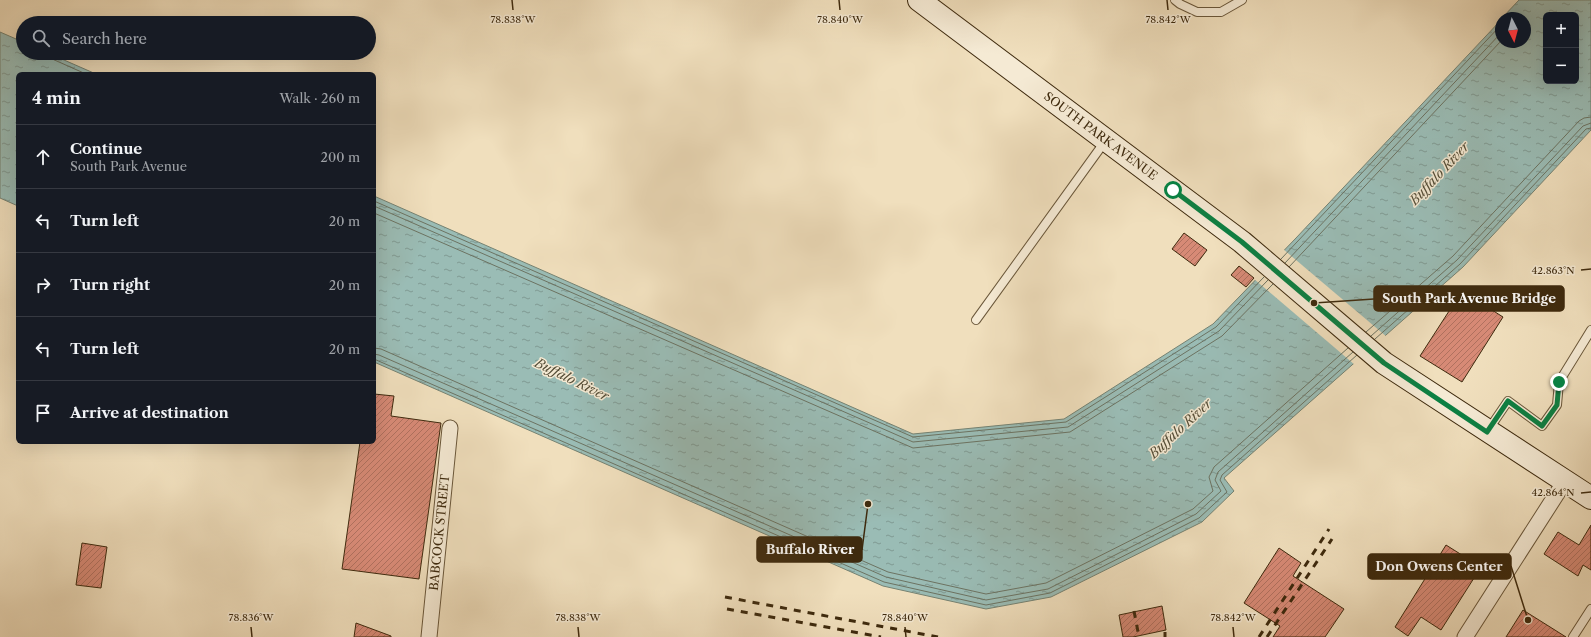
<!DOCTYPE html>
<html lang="en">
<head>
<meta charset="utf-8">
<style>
	:root { --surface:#171b24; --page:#20242c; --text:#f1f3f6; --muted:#9ea1a6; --line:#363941 }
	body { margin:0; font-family:"Libre Caslon Text",serif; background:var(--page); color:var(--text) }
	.controls { position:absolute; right:12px; top:12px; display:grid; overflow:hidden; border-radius:6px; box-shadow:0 4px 16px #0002 }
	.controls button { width:36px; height:36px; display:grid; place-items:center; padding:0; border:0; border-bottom:1px solid var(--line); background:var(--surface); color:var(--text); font:20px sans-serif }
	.compass { position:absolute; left:1495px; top:12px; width:36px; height:36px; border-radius:50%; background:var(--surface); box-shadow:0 4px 16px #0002; rotate:174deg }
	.stop { position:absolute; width:12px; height:12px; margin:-9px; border:3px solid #0b8043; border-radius:50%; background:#fff }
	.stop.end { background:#0b8043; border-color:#fff; box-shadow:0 1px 4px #0008 }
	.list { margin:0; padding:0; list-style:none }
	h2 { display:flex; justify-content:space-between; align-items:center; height:52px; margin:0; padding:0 16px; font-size:17px }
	h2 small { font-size:13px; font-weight:400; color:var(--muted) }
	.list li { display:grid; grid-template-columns:26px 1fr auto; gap:12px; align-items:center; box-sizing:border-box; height:64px; padding:0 16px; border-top:1px solid var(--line) }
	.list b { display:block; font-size:15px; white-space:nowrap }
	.list p { margin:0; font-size:13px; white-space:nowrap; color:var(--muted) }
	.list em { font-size:13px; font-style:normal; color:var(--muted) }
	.icon { flex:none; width:22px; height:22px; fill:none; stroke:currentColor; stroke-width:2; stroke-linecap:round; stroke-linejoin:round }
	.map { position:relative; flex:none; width:1591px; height:637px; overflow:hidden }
	.search { position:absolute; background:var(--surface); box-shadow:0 4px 16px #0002; left:16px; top:16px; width:360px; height:44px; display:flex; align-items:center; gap:10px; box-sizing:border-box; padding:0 14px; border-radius:22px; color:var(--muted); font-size:15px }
	.panel { position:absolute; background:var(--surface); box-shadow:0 4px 16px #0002; left:16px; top:72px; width:360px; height:372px; border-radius:6px }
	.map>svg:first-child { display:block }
	.water { fill:url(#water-ripples); stroke:#758272; fill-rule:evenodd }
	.pier { fill:#f0dfbd }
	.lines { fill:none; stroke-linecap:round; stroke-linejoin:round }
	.shore { stroke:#6c7362; stroke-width:1 }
	.building { fill:url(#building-hatch); stroke:#3e2a0e }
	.lane-casing { stroke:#6a573a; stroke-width:10 }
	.street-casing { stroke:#6a573a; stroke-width:17 }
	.secondary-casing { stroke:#3e2a0e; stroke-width:24 }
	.lane { stroke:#f5ead4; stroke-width:8 }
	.street { stroke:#f5ead4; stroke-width:15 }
	.secondary { stroke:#f5ead4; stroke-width:22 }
	.rail { stroke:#3e2a0e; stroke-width:3; stroke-dasharray:7 7; stroke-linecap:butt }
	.route { stroke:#0b8043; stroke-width:5 }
	.ticks { fill:none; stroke:#3e2a0e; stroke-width:1.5 }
	.labels { text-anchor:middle; stroke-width:3; stroke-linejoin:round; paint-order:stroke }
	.street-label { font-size:12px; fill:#3e2a0e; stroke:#f5ead4 }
	.water-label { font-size:13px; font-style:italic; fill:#554e38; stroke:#f5ead4 }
	.ticks-label { font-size:10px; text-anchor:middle; fill:#3e2a0e; stroke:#f5ead4; stroke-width:3; stroke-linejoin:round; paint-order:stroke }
	.leader { fill:none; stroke:#3e2a0e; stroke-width:1.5 }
	.callout-dot { fill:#3e2a0e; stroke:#f5ead4; stroke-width:1.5 }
	.callout { fill:#3e2a0e; stroke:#3e2a0e; stroke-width:1.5 }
	.callout-label { font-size:13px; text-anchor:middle; font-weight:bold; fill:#fff }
</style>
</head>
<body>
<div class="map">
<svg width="1591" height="637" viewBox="0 0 1591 637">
	<defs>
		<pattern id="water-ripples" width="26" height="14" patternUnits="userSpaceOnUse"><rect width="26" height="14" fill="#9abcb5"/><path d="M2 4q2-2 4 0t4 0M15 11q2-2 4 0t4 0" fill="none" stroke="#7f9992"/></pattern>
		<pattern id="building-hatch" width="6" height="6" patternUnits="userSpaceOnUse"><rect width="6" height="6" fill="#d78a76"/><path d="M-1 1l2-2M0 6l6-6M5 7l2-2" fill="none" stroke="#b0715f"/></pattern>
	</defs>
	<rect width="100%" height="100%" fill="#f0dfbd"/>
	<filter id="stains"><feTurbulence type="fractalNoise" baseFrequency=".005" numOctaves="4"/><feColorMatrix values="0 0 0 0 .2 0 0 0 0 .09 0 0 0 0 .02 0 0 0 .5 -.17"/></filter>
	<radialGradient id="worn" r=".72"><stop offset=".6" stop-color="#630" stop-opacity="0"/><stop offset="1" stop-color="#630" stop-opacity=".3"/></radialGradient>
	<g class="water">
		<path d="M1519 0H1591V130L1463 267 1224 478 1234 491 1202 522 1051 597 986 609 883 586 374 362V196L913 434 1064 419 1213 324 1296 238 1501 20V42H1525V18H1502ZM1546 15H1576V81H1546Z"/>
		<path d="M0 32 23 42V53H48L96 74H18V206L0 198Z"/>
	</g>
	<path class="pier" d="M1283 249 1387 337 1355 365 1254 279Z"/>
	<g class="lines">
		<g class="shore">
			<path d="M48 53 50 58 86 74"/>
			<path d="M374 201 913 437 1066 422 1216 327 1264 277"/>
			<path d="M374 206 913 442 1068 427 1219 331 1268 280"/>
			<path d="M374 213 913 448 1070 432 1222 336 1273 284"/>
			<path d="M1281 259 1501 25"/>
			<path d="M1285 263 1501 33"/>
			<path d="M1289 267 1501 41"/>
			<path d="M1366 332 1453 256 1579 121 1584 118 1591 117"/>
			<path d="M1371 336 1457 260 1583 126 1591 123"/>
			<path d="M1375 339 1460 264 1586 129 1591 128"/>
			<path d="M374 348 381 349 888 572 986 594 1046 583 1193 509 1213 491 1209 477 1214 467 1348 348"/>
			<path d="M374 354 379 355 886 577 986 600 1048 589 1196 514 1221 491 1215 480 1218 472 1353 352"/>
			<path d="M374 359 884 582 986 605 1050 593 1199 518 1227 492 1220 480 1222 475 1357 355"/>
		</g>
	</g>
	<g class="building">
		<path d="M1184 233 1207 250 1195 266 1172 249Z"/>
		<path d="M1239 266 1254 278 1246 287 1231 275Z"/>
		<path d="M1462 291 1503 317 1462 382 1420 356Z"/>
		<path d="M374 394 394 396 391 416 441 423 419 579 342 569 360 442H374Z"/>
		<path d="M1591 525V570L1583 565 1578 576 1544 554 1558 532 1579 545Z"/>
		<path d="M82 543 107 547 101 588 76 585Z"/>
		<path d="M1446 545 1481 567 1441 630 1421 617 1408 636 1395 627Z"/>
		<path d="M1279 548 1301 563 1293 576 1344 609 1325 637H1273L1280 626 1244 603Z"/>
		<path d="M1162 606 1166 630 1133 637H1123L1119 615Z"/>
		<path d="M1523 610 1566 637H1506Z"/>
		<path d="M356 623 391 636V637H354Z"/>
	</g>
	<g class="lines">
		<defs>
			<g id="lane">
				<path d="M1175 0 1180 4 1197 12H1221L1242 0"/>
				<path d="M976 320 1106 140"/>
				<path d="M1489 429 1508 401 1542 426 1557 405 1559 382 1591 330"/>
				<path d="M1573 637 1591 609"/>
			</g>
			<g id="street">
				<path id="s1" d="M429 637 450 428"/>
				<path d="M1465 637 1565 481"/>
			</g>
			<g id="secondary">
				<path id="s2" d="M919 0 1242 242 1384 363 1591 498"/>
			</g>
		</defs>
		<use href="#lane" class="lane-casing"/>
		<use href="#street" class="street-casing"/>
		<use href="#secondary" class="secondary-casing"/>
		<use href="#lane" class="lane"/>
		<use href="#street" class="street"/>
		<use href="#secondary" class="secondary"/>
		<g class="rail">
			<path d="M725 597 938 637"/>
			<path d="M727 609 881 637"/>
			<path d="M1134 611 1139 637"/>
			<path d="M1165 637V632"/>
			<path d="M1259 637 1329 529"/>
			<path d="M1267 637 1332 539"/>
		</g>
	</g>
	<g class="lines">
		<path class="route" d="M1173 190 1242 242 1384 363 1487 432 1508 401 1542 426 1557 405 1559 382"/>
	</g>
	<path class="ticks" d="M512 0 513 10M839 0 840 10M1167 0 1168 10M1581 270 1591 269M1581 493 1591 492M251 627 252 637M578 627 579 637M905 627 906 637M1233 627 1234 637"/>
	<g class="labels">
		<g class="street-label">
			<text dy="4" stroke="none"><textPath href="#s2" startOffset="227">SOUTH PARK AVENUE</textPath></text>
			<text dy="4" stroke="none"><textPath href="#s1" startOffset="105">BABCOCK STREET</textPath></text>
		</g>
		<g class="water-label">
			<text transform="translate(1439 173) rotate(-47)" y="5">Buffalo River</text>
			<text transform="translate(572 379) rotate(26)" y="5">Buffalo River</text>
			<text transform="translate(1180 428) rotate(-43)" y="5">Buffalo River</text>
		</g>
	</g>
	<g class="ticks-label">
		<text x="513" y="23">78.838°W</text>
		<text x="840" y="23">78.840°W</text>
		<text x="1168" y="23">78.842°W</text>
		<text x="1553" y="274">42.863°N</text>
		<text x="1553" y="496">42.864°N</text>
		<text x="251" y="621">78.836°W</text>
		<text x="578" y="621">78.838°W</text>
		<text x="905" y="621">78.840°W</text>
		<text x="1233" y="621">78.842°W</text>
	</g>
	<path class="leader" d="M1314 303L1374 299M868 504L862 550M1528 620L1511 566"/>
	<g class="callout-dot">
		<circle cx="1314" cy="303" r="4"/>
		<circle cx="868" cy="504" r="4"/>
		<circle cx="1528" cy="620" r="4"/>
	</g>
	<g class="callout">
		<rect x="1374" y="286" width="190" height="25" rx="4"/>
		<rect x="757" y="537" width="105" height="25" rx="4"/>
		<rect x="1368" y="554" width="143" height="25" rx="4"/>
	</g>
	<g class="callout-label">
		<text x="1469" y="303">South Park Avenue Bridge</text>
		<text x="810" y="554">Buffalo River</text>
		<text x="1439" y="571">Don Owens Center</text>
	</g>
	<rect width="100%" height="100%" filter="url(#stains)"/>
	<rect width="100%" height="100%" fill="url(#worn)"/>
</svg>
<div class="controls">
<button>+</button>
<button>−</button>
</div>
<svg class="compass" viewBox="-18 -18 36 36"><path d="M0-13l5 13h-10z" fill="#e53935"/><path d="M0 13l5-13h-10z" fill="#9ea1a6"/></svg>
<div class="stop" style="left:1173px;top:190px"></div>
<div class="stop end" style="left:1559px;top:382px"></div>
<div class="search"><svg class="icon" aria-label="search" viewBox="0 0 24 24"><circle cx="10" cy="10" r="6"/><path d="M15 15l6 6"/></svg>Search here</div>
<section class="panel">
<h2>4 min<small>Walk · 260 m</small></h2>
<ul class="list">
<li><svg class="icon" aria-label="ahead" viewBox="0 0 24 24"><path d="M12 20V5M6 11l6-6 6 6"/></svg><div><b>Continue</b><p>South Park Avenue</p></div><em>200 m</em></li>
<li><svg class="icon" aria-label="left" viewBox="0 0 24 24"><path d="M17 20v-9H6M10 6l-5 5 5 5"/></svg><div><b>Turn left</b></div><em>20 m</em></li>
<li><svg class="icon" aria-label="right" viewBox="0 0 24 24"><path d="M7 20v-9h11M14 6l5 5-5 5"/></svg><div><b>Turn right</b></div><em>20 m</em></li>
<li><svg class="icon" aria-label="left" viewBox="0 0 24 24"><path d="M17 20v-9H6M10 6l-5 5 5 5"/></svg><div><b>Turn left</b></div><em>20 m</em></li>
<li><svg class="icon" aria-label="arrive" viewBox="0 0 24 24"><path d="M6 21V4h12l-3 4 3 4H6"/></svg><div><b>Arrive at destination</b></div></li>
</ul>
</section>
</div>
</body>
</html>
